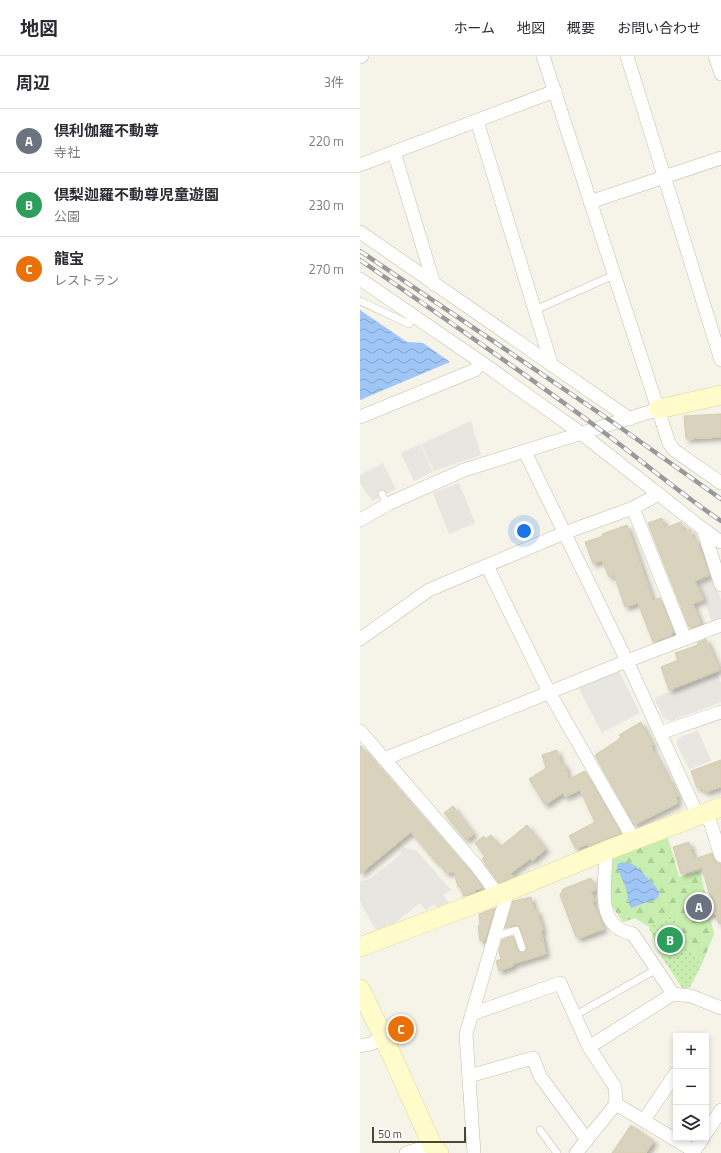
<!DOCTYPE html>
<html lang="ja">
<head>
<meta charset="utf-8">
<style>
	:root { --surface:#fff; --page:#f2f2f3; --text:#2b2b33; --muted:#7c7c81; --line:#e1e1e2; --accent:#7c3aed }
	body { margin:0; font-family:"Titillium Web","Noto Sans JP",sans-serif; background:var(--page); color:var(--text) }
	.controls { position:absolute; right:12px; bottom:12px; display:grid; overflow:hidden; border-radius:0px; box-shadow:0 2px 6px #0003 }
	.controls button { width:36px; height:36px; display:grid; place-items:center; padding:0; border:0; border-bottom:1px solid var(--line); background:var(--surface); color:var(--text); font:20px sans-serif }
	.scale { position:absolute; left:12px; bottom:10px; width:94px; box-sizing:border-box; padding-left:4px; border:2px solid #4b4636; border-top:0; font-size:11px; line-height:14px; white-space:nowrap; color:#4b4636; -webkit-text-stroke:3px #fff; paint-order:stroke }
	.you { position:absolute; left:164px; top:475px; width:14px; height:14px; margin:-10px; border:3px solid #fff; border-radius:50%; background:#1a73e8; box-shadow:0 0 0 6px #1a73e833 }
	.badge { display:grid; place-items:center; width:26px; height:26px; border-radius:50%; background:var(--accent); color:#fff; font-size:13px; font-weight:700 }
	.pin { position:absolute; translate:-50% -50%; border:2px solid #fff; box-shadow:0 1px 4px #0006 }
	.list { margin:0; padding:0; list-style:none }
	h2 { display:flex; justify-content:space-between; align-items:center; height:52px; margin:0; padding:0 16px; font-size:17px }
	h2 small { font-size:13px; font-weight:400; color:var(--muted) }
	.list li { display:grid; grid-template-columns:26px 1fr auto; gap:12px; align-items:center; box-sizing:border-box; height:64px; padding:0 16px; border-top:1px solid var(--line) }
	.list b { display:block; font-size:15px; white-space:nowrap }
	.list p { margin:0; font-size:13px; white-space:nowrap; color:var(--muted) }
	.list em { font-size:13px; font-style:normal; color:var(--muted) }
	.icon { flex:none; width:22px; height:22px; fill:none; stroke:currentColor; stroke-width:2; stroke-linecap:round; stroke-linejoin:round }
	.map { position:relative; flex:none; width:361px; height:1097px; overflow:hidden }
	header { display:flex; align-items:center; gap:24px; box-sizing:border-box; height:56px; padding:0 20px; background:var(--surface); border-bottom:1px solid var(--line) }
	header strong { font-size:19px }
	nav { display:flex; gap:22px; margin-inline-start:auto; font-size:14px }
	main { display:flex }
	aside { flex:1; background:var(--surface) }
	.map>svg:first-child { display:block }
	.forest { fill:url(#forest-firs) }
	.park { fill:url(#park-dots) }
	.parking { fill:#e7e6e1 }
	.water { fill:url(#water-waves) }
	.building { fill:#d9d3bd; stroke:#d5ccaf; filter:url(#shadow) }
	.lines { fill:none; stroke-linecap:round; stroke-linejoin:round }
	.lane-casing { stroke:#c3beaa; stroke-width:8 }
	.street-casing { stroke:#c3beaa; stroke-width:14 }
	.secondary-casing { stroke:#dbd494; stroke-width:20 }
	.lane { stroke:#fff; stroke-width:7 }
	.street { stroke:#fff; stroke-width:13 }
	.secondary { stroke:#fffbca; stroke-width:19 }
	.rail-casing { stroke:#999; stroke-width:4.5 }
	.rail { stroke:#fff; stroke-width:3; stroke-dasharray:9; stroke-linecap:butt }
</style>
</head>
<body>
<header>
<strong>地図</strong>
<nav><a>ホーム</a><a>地図</a><a>概要</a><a>お問い合わせ</a></nav>
</header>
<main>
<aside>
<h2>周辺<small>3件</small></h2>
<ul class="list">
<li><span class="badge" style="background:#6b7280">A</span><div><b>倶利伽羅不動尊</b><p>寺社</p></div><em>220 m</em></li>
<li><span class="badge" style="background:#2e9e5b">B</span><div><b>倶梨迦羅不動尊児童遊園</b><p>公園</p></div><em>230 m</em></li>
<li><span class="badge" style="background:#e8710a">C</span><div><b>龍宝</b><p>レストラン</p></div><em>270 m</em></li>
</ul>
</aside>
<div class="map">
<svg width="361" height="1097" viewBox="0 0 361 1097">
	<defs>
		<pattern id="forest-firs" width="22" height="20" patternUnits="userSpaceOnUse"><rect width="22" height="20" fill="#c7eeae"/><path d="M5 1l3.5 6h-7zM16 11l3.5 6h-7z" fill="#accd96"/></pattern>
		<pattern id="park-dots" width="8" height="8" patternUnits="userSpaceOnUse"><rect width="8" height="8" fill="#c7eeae"/><path d="M2 2h.1M6 6h.1" fill="none" stroke="#accd96" stroke-width="1.8" stroke-linecap="round"/></pattern>
		<pattern id="water-waves" width="16" height="10" patternUnits="userSpaceOnUse"><rect width="16" height="10" fill="#a0c6f8"/><path d="M0 5q4-4 8 0t8 0" fill="none" stroke="#84a3ca"/></pattern>
		<filter id="shadow"><feDropShadow dx="3.5" dy="3.5" stdDeviation="2" flood-color="#0004"/></filter>
	</defs>
	<rect width="100%" height="100%" fill="#f6f4e9"/>
	<path class="forest" d="M308 782 319 821 340 815 354 878 341 910 312 860 289 871 275 862 263 866 250 847 253 800Z"/>
	<path class="park" d="M312 860 341 910 330 931 323 933 299 897 289 871Z"/>
	<g class="parking">
		<path d="M111 365 121 399 74 415 61 388Z"/>
		<path d="M60 388 73 416 54 425 41 397Z"/>
		<path d="M23 407 36 433 12 445 0 427V419Z"/>
		<path d="M99 427 115 467 89 478 73 437Z"/>
		<path d="M353 521 361 544V564L352 567 339 527Z"/>
		<path d="M259 615 280 657 242 677 218 631Z"/>
		<path d="M357 617 361 627V646L311 665 304 663 294 642Z"/>
		<path d="M338 674 351 705 329 713 317 689V685L319 682Z"/>
		<path d="M43 792 56 794 91 834 83 839 90 848 78 853 75 848 66 854 60 847 30 871 28 868 17 876 0 846V825L8 824 39 800Z"/>
	</g>
	<g class="water">
		<path d="M0 254 47 286 63 287 90 306 0 344Z"/>
		<path d="M263 806 272 808 276 810 296 831C305 843 292 845 284 847 279 849 276 851 271 852L269 848 266 832 258 814 257 810 259 807Z"/>
	</g>
	<g class="building">
		<path d="M361 358V381L326 383 324 360Z"/>
		<path d="M302 462 305 472 321 466 324 475 330 473 334 484 336 483 349 519 335 525 343 544 333 548 341 568 332 572 331 570 329 571 288 467Z"/>
		<path d="M267 469 293 544 300 542 314 576 311 577 312 579 293 586 278 547 265 551 254 519 249 521 242 504 233 508 225 486 243 480 242 478Z"/>
		<path d="M346 583 360 614 309 634 301 611 318 604 315 597 338 589 337 587Z"/>
		<path d="M281 666 293 689 291 690 318 740 316 741 318 747 274 769 235 699 258 684V683L261 682 259 679Z"/>
		<path d="M0 689 114 820 123 832 114 834 115 836 103 840 101 831H98L94 816 87 817 84 815 81 809 76 806 51 776 0 818Z"/>
		<path d="M197 694 201 708 204 707 209 723 225 715 261 777 228 790 227 788 216 793 209 780 235 766 220 734 205 741 203 737 185 749 169 723 186 712 182 699Z"/>
		<path d="M361 704V731L346 736 345 734 343 735 342 732H337L331 715Z"/>
		<path d="M93 750 114 778 106 784 84 757Z"/>
		<path d="M167 769 186 793 172 805 170 803 151 817 154 821 139 827 122 803 125 800 115 787 124 780 126 783 131 779 140 791Z"/>
		<path d="M329 786 334 803 352 797 355 806 361 808V867L359 868 356 858 336 861 335 849 352 847 342 812 321 818 313 791Z"/>
		<path d="M231 822 236 834 231 836 235 845H232L244 873 220 882V881H216L200 839 203 833Z"/>
		<path d="M171 841 174 854H177L183 874 181 875 186 898 153 908V910L139 915 136 905 141 903 139 895 142 884 153 880 158 895 163 897 167 893 160 871 155 869 145 872 153 845Z"/>
		<path d="M135 852 125 884 120 885 118 870 120 869 119 858Z"/>
		<path d="M271 1069 294 1085 286 1097H252Z"/>
	</g>
	<g class="lines">
		<defs>
			<g id="lane">
				<path d="M0 245 49 268 54 261"/>
				<path d="M175 254 254 219"/>
				<path d="M22 438 27 448"/>
				<path d="M134 881 156 874 162 892"/>
				<path d="M214 960 295 914"/>
				<path d="M180 1074 197 1097"/>
			</g>
			<g id="street">
				<path d="M183 0 309 387 314 394 361 427"/>
				<path d="M267 0 361 304"/>
				<path d="M355 0 361 18"/>
				<path d="M0 1 2 0"/>
				<path d="M117 65 191 307"/>
				<path d="M34 96 74 228"/>
				<path d="M0 109 195 35"/>
				<path d="M230 146 361 102"/>
				<path d="M0 176 270 363"/>
				<path d="M0 223 121 306 222 378 343 473 361 486"/>
				<path d="M0 361 115 314 121 306"/>
				<path d="M165 396 267 605 338 760"/>
				<path d="M273 452 325 583"/>
				<path d="M0 464 30 447 104 414 299 353"/>
				<path d="M343 473 361 529"/>
				<path d="M127 510 189 636 274 784"/>
				<path d="M0 583 69 534 204 477 273 452 299 438"/>
				<path d="M0 675 115 808 138 839"/>
				<path d="M300 677 361 656"/>
				<path d="M24 703 267 605 361 569"/>
				<path d="M347 756 361 800"/>
				<path d="M245 795 246 801C245 830 235 871 273 878L313 938 331 940 361 952"/>
				<path d="M112 958 200 927 229 991 255 1031 256 1048 216 1097"/>
				<path d="M0 990 10 988 24 982"/>
				<path d="M229 991 313 938"/>
				<path d="M109 1020 173 1002 180 1020 227 1084"/>
				<path d="M256 1048 334 1095 343 1082"/>
				<path d="M284 1064 316 1017"/>
				<path d="M346 1077 361 1054"/>
				<path d="M46 1097 72 1089"/>
				<path d="M114 1097 106 978 148 835"/>
			</g>
			<g id="secondary">
				<path d="M299 353 361 339"/>
				<path d="M0 891 138 839 245 795 361 751"/>
				<path d="M0 933 24 982 72 1089 79 1097"/>
			</g>
		</defs>
		<use href="#lane" class="lane-casing"/>
		<use href="#street" class="street-casing"/>
		<use href="#secondary" class="secondary-casing"/>
		<use href="#lane" class="lane"/>
		<use href="#street" class="street"/>
		<use href="#secondary" class="secondary"/>
		<defs>
			<g id="rail">
				<path d="M0 195 254 367 361 443"/>
				<path d="M0 204C80 259 160 314 238 372 279 402 318 436 361 465"/>
			</g>
		</defs>
		<use href="#rail" class="rail-casing"/>
		<use href="#rail" class="rail"/>
	</g>
</svg>
<div class="controls">
<button>+</button>
<button>−</button>
<button><svg class="icon" aria-label="layers" viewBox="0 0 24 24"><path d="M12 4l9 5-9 5-9-5zM3 14l9 5 9-5"/></svg></button>
</div>
<div class="scale">50 m</div>
<div class="you"></div>
<div class="pin badge" style="left:339px;top:851px;background:#6b7280">A</div>
<div class="pin badge" style="left:310px;top:884px;background:#2e9e5b">B</div>
<div class="pin badge" style="left:41px;top:973px;background:#e8710a">C</div>
</div>
</main>
</body>
</html>
